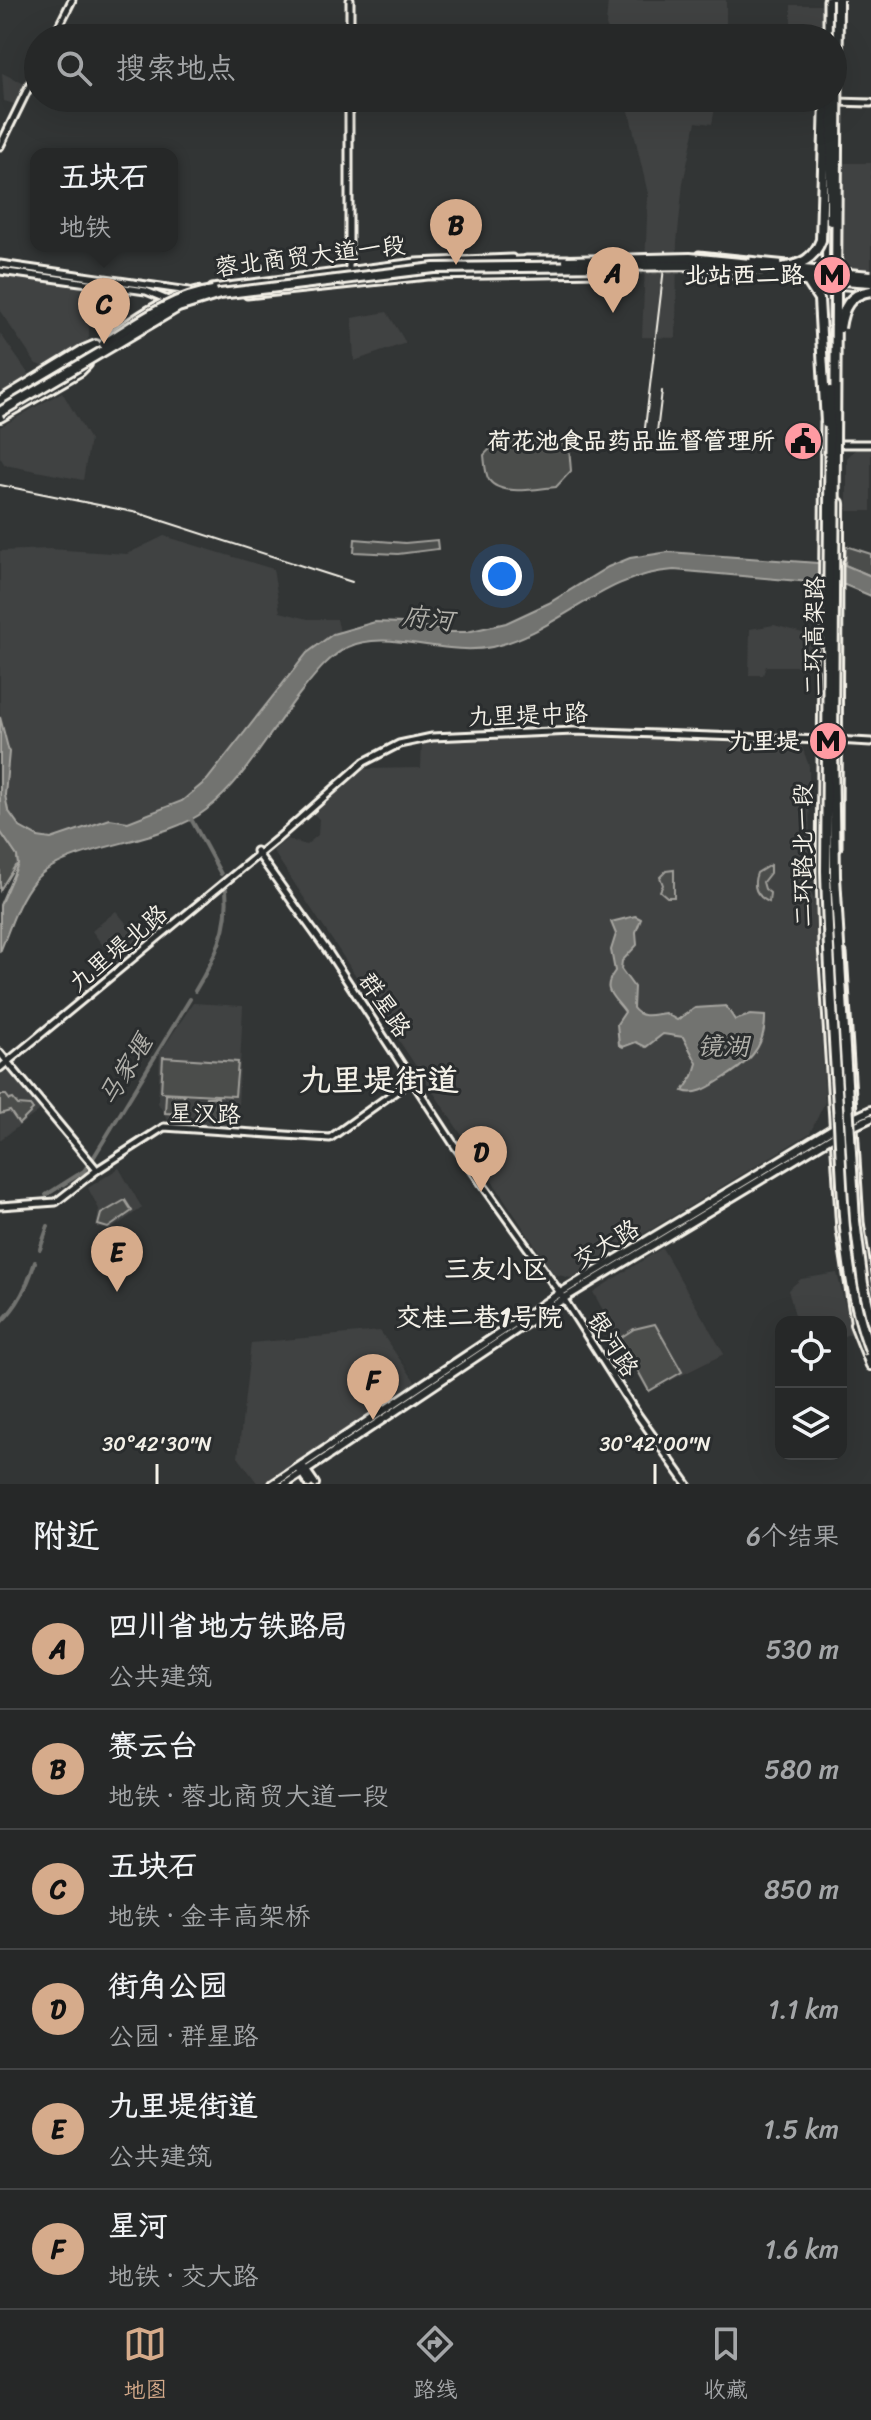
<!DOCTYPE html>
<html lang="zh">
<head>
<meta charset="utf-8">
<style>
	:root { --surface:#262828; --page:#323434; --text:#f1f3f6; --muted:#a4a6a8; --line:#424445; --accent:#d6ab8b }
	body { margin:0; font-family:Sriracha,"LXGW WenKai TC",sans-serif; background:var(--page); color:var(--text) }
	.controls { position:absolute; right:24px; bottom:24px; display:grid; overflow:hidden; border-radius:16px; box-shadow:0 8px 32px #0002 }
	.controls button { width:72px; height:72px; display:grid; place-items:center; padding:0; border:0; border-bottom:2px solid var(--line); background:var(--surface); color:var(--text); font:40px sans-serif }
	.you { position:absolute; left:502px; top:576px; width:28px; height:28px; margin:-20px; border:6px solid #fff; border-radius:50%; background:#1a73e8; box-shadow:0 0 0 12px #1a73e833 }
	.badge { display:grid; place-items:center; width:52px; height:52px; border-radius:50%; background:var(--accent); color:#111; font-size:26px; font-weight:700 }
	.pin { position:absolute; translate:-50% -66px; filter:drop-shadow(0 2px 4px #0008) }
	.pin::after { content:''; position:absolute; top:42px; width:28px; height:24px; background:inherit; clip-path:polygon(0 0,100% 0,50% 100%) }
	.popup { position:absolute; left:30px; top:148px; width:148px; height:104px; box-sizing:border-box; display:grid; place-content:center; border-radius:16px; background:var(--surface); filter:drop-shadow(0 2px 6px #0005); font-size:26px; white-space:nowrap; color:var(--muted) }
	.popup b { font-size:30px; color:var(--text) }
	.popup::after { content:''; position:absolute; left:50%; top:100%; margin-left:-16px; border:16px solid transparent; border-top-color:var(--surface) }
	.list { margin:0; padding:0; list-style:none }
	h2 { display:flex; justify-content:space-between; align-items:center; height:104px; margin:0; padding:0 32px; font-size:34px }
	h2 small { font-size:26px; font-weight:400; color:var(--muted) }
	.list li { display:grid; grid-template-columns:52px 1fr auto; gap:24px; align-items:center; box-sizing:border-box; height:120px; padding:0 32px; border-top:2px solid var(--line) }
	.list b { display:block; font-size:30px; white-space:nowrap }
	.list p { margin:0; font-size:26px; white-space:nowrap; color:var(--muted) }
	.list em { font-size:26px; font-style:normal; color:var(--muted) }
	.icon { flex:none; width:44px; height:44px; fill:none; stroke:currentColor; stroke-width:2; stroke-linecap:round; stroke-linejoin:round }
	.map { position:relative; flex:none; width:871px; height:1484px; overflow:hidden }
	.search { position:absolute; background:var(--surface); box-shadow:0 8px 32px #0002; left:24px; right:24px; top:24px; height:88px; display:flex; align-items:center; gap:20px; box-sizing:border-box; padding:0 28px; border-radius:44px; color:var(--muted); font-size:30px }
	.sheet { height:824px; background:var(--surface) }
	nav { display:flex; justify-content:space-around; align-items:center; box-sizing:border-box; height:112px; border-top:2px solid var(--line); background:var(--surface); font-size:22px; color:var(--muted) }
	nav a { display:grid; justify-items:center; gap:4px }
	nav .on { color:var(--accent) }
	.map>svg:first-child { display:block }
	.built { fill:#404242 }
	.green { fill:#4b4d4c; stroke:#a09f9a; stroke-width:2 }
	.water { fill:#727370; stroke:#a6a5a0; stroke-width:2 }
	.lines { fill:none; stroke-linecap:round; stroke-linejoin:round }
	.canal { stroke:#727370; stroke-width:4 }
	.secondary-tunnel { stroke:#4f5150; stroke-width:5; stroke-dasharray:5 2.5; stroke-linecap:butt }
	.secondary-casing { stroke:#f4f1e8; stroke-width:11 }
	.primary-casing { stroke:#f4f1e8; stroke-width:12 }
	.highway-casing { stroke:#f4f1e8; stroke-width:14 }
	.secondary { stroke:#2a2d2e; stroke-width:5 }
	.primary { stroke:#2a2d2e; stroke-width:6 }
	.highway { stroke:#2a2d2e; stroke-width:8 }
	.rail { stroke:#f4f1e8; stroke-width:2 }
	.highway-bridge-casing { stroke:#f4f1e8; stroke-width:14; stroke-linecap:butt }
	.highway-bridge { stroke:#2a2d2e; stroke-width:8 }
	.ticks { fill:none; stroke:#f4f1e8; stroke-width:3 }
	.labels { text-anchor:middle; stroke-width:6; stroke-linejoin:round; paint-order:stroke }
	.street-label { font-size:24px; fill:#f4f1e8; stroke:#2a2d2e }
	.poi-label { font-size:24px; font-weight:bold; fill:#f4f1e8; stroke:#2a2d2e; text-anchor:end }
	.water-label { font-size:26px; font-style:italic; fill:#b3b2ac; stroke:#2a2d2e }
	.neighbourhood-label { font-size:26px; font-weight:bold; fill:#f4f1e8; stroke:#2a2d2e }
	.district-label { font-size:32px; font-weight:bold; fill:#f4f1e8; stroke:#2a2d2e }
	.ticks-label { font-size:20px; text-anchor:middle; fill:#f4f1e8; stroke:#2a2d2e; stroke-width:6; stroke-linejoin:round; paint-order:stroke }
</style>
</head>
<body>
<div class="map">
<svg width="871" height="1484" viewBox="0 0 871 1484">
	<rect width="100%" height="100%" fill="#323535"/>
	<filter id="ink" filterUnits="userSpaceOnUse"><feTurbulence type="fractalNoise" baseFrequency=".0125" numOctaves="2"/><feDisplacementMap in="SourceGraphic" scale="16" xChannelSelector="R" yChannelSelector="G"/><feConvolveMatrix kernelMatrix="1 2 1 2 8 2 1 2 1" color-interpolation-filters="sRGB"/></filter>
	<g filter="url(#ink)">
		<g class="built">
			<path d="M608 0H726V38H611L606 25Z"/>
			<rect x="791" y="5" width="34" height="33"/>
			<path d="M2 73 27 85 18 105 4 101Z"/>
			<path d="M626 98H717L712 124 696 122 683 183 677 242 676 338 642 337 648 194Z"/>
			<path d="M844 163H871V269H854L843 261Z"/>
			<path d="M0 275 81 287 85 291 89 328V337L85 344 47 367 36 364 0 311Z"/>
			<path d="M387 312 406 343 354 361 352 318Z"/>
			<path d="M0 333 34 382 0 401Z"/>
			<path d="M62 392 90 440 83 480 5 465 0 457V427Z"/>
			<path d="M856 449H871V511H847V458Z"/>
			<path d="M164 536 273 569 280 612 308 619H337L340 632 307 653 207 780 182 801 128 822 110 819 51 839 38 837 13 820 5 795 9 752 0 717V551L49 549 127 554Z"/>
			<path d="M774 625 813 636V666H766L763 675H749L750 629Z"/>
			<path d="M538 736H616L802 747 809 766 810 873 811 893 814 899 825 1102 810 1133 571 1278 554 1274 273 851 287 839 306 845 318 835 319 819 314 814 363 769 421 768 422 742Z"/>
			<path d="M116 911 142 942 116 963 92 931Z"/>
			<path d="M193 1003 243 1006 237 1126 169 1122 158 1103 160 1053Z"/>
			<path d="M5 1072H11L39 1103V1111L0 1140V1075Z"/>
			<path d="M119 1168 142 1208 110 1230 96 1227 99 1209 88 1188Z"/>
			<path d="M662 1248 724 1354 648 1392 593 1292Z"/>
			<path d="M837 1273 852 1333 841 1337V1322H797L788 1290 801 1279Z"/>
			<path d="M380 1331 416 1383 263 1484H258L238 1457 251 1343Z"/>
		</g>
		<g class="green">
			<path d="M555 439 569 447 571 471 556 487C539 488 501 497 489 480 485 474 485 463 484 455 499 435 532 440 555 439Z"/>
			<path d="M355 539 405 543 437 540 438 549 398 554 354 552Z"/>
			<path d="M846 546 871 554V576L845 565Z"/>
			<path d="M0 831 17 856 18 864 15 866 0 890Z"/>
			<path d="M770 865V873L763 882 765 889 770 893 769 902C756 896 752 886 757 873Z"/>
			<path d="M674 870V897H667L660 891 663 885 660 877 666 871Z"/>
			<path d="M163 1057 238 1062 235 1096 161 1092Z"/>
			<path d="M166 1094 184 1095 183 1114 165 1113Z"/>
			<path d="M0 1095H6L10 1100 13 1099 18 1105 30 1106 33 1110 19 1124 10 1111 0 1114Z"/>
			<path d="M206 1097H218L217 1117H205Z"/>
			<path d="M125 1200 132 1211 108 1228 98 1225 101 1214Z"/>
			<path d="M655 1324 682 1372 649 1391 620 1338 634 1329Z"/>
		</g>
		<g class="water">
			<path d="M669 552 845 565 871 576V596L845 585 674 570C602 574 559 632 492 647 445 657 387 628 348 647 328 657 315 675 301 692 270 731 245 780 206 810 162 845 65 844 34 881 17 902 10 928 0 952V905L18 864 17 856 0 831V717L9 752 5 795 8 810 20 827 38 837 51 839 110 819 128 822 182 801 207 780 307 653 333 634 375 622 403 623 450 632H467L506 623 549 603 608 567 630 558Z"/>
			<path d="M635 916 641 919 636 932 637 945 622 961 621 969 634 987 633 1008C642 1020 653 1014 665 1013L677 1020 695 1008 726 1006 735 1020 750 1015 765 1016C766 1049 745 1066 719 1081 708 1088 695 1096 683 1091L693 1076 697 1063 683 1037 663 1034 646 1047 636 1042 623 1047 619 1045 617 1024 625 1012C614 996 600 991 615 971L611 950 616 934 611 922Z"/>
		</g>
		<g class="lines">
			<g class="canal">
				<path d="M190 817 221 874"/>
				<path d="M195 991C215 958 230 928 226 889"/>
				<path d="M92 1160 190 999"/>
				<path d="M46 1195 84 1171 88 1165"/>
				<path d="M40 1249 48 1226"/>
				<path d="M0 1323C19 1305 27 1286 35 1262"/>
			</g>
			<path class="secondary-tunnel" d="M600 273 698 271"/>
			<defs>
				<g id="secondary">
					<path d="M53 38 72 0"/>
					<path d="M350 38V0"/>
					<path d="M827 38V0"/>
					<path d="M783 102H826"/>
					<path d="M836 102 871 103"/>
					<path d="M0 146 38 68"/>
					<path d="M699 255 788 264"/>
					<path d="M526 259H568"/>
					<path d="M0 264 189 291"/>
					<path d="M0 271 146 291 168 300"/>
					<path d="M698 271 790 281"/>
					<path d="M349 272V98"/>
					<path d="M808 283 871 288"/>
					<path d="M212 288 416 262 512 258"/>
					<path d="M247 295 428 276 600 273"/>
					<path d="M112 334C138 316 166 296 198 290"/>
					<path d="M825 344 826 198"/>
					<path d="M836 444H871"/>
					<path d="M822 644 824 422"/>
					<path d="M822 662 820 872 822 945 840 1230 855 1326"/>
					<path d="M836 740 871 742"/>
					<path d="M838 847 839 557"/>
					<path d="M256 851 329 953 453 1143 560 1293 633 1408 687 1484"/>
					<path d="M843 953 860 1222 871 1294"/>
					<path d="M0 1053 97 1170"/>
					<path d="M0 1068 277 839 364 762 399 744 432 737 574 731 822 740"/>
					<path d="M0 1206 56 1202 97 1170 164 1127 330 1138 413 1079"/>
				</g>
				<g id="primary">
					<path d="M304 1468 315 1484"/>
					<path d="M300 1470 309 1484"/>
					<path d="M273 1484 560 1293 835 1127 871 1110"/>
					<path d="M286 1484 563 1299 835 1135 871 1118"/>
				</g>
				<g id="highway">
					<path d="M831 0V38"/>
					<path d="M750 264 781 268"/>
					<path d="M427 265 530 261"/>
					<path d="M747 269 782 275"/>
					<path d="M0 401 82 351 96 345"/>
					<path d="M0 417 80 371 87 364"/>
					<path d="M839 557V503"/>
					<path d="M822 665 824 642"/>
					<path d="M855 1324 871 1365"/>
				</g>
			</defs>
			<use href="#secondary" class="secondary-casing"/>
			<use href="#primary" class="primary-casing"/>
			<use href="#highway" class="highway-casing"/>
			<use href="#secondary" class="secondary"/>
			<use href="#primary" class="primary"/>
			<use href="#highway" class="highway"/>
			<g class="rail">
				<path d="M645 428 666 251"/>
				<path d="M657 432 662 391"/>
				<path d="M0 485 138 513 352 582"/>
			</g>
			<defs>
				<g id="highway-bridge">
					<path d="M838 0 833 746 835 876 855 1221 863 1284 871 1318"/>
					<path d="M831 221V98"/>
					<path d="M567 261 690 258 750 264"/>
					<path d="M781 268C801 265 814 259 821 240L825 98"/>
					<path d="M792 269 871 276"/>
					<path d="M782 275 808 282 819 299 826 423"/>
					<path d="M802 277 871 282"/>
					<path d="M840 328C843 308 849 294 871 291"/>
					<path d="M104 344C139 322 172 297 213 291"/>
					<path d="M830 391 826 871C828 955 834 1039 839 1123 843 1199 843 1281 871 1353"/>
					<path d="M0 412 178 307 220 294 434 268 699 265 747 269"/>
				</g>
			</defs>
			<use href="#highway-bridge" class="highway-bridge-casing"/>
			<use href="#highway-bridge" class="highway-bridge"/>
		</g>
	</g>
	<path class="ticks" d="M157 1464V1484M655 1464V1484"/>
	<defs>
		<symbol id="metro-disc" viewBox="-11 -11 22 22"><circle r="9.5" fill="#ff9aa2" stroke="#2a2d2e"/><path d="M-5.5 5V-5H-3L0 0L3-5H5.5V5H3V-.5L0 4L-3-.5V5Z" fill="#111"/></symbol>
		<symbol id="civic-disc" viewBox="-11 -11 22 22"><circle r="9.5" fill="#ff9aa2" stroke="#2a2d2e"/><path d="M-.6-6.5H3V-4.5H.6V-3L4-1V1h2V6H-6V1h2V-1L-.6-3ZM-1.2 2.5V6h2.4V2.5Z" fill="#111"/></symbol>
	</defs>
	<g fill-rule="evenodd">
		<use href="#metro-disc" x="810" y="253" width="44" height="44"/>
		<use href="#civic-disc" x="781" y="419" width="44" height="44"/>
		<use href="#metro-disc" x="806" y="719" width="44" height="44"/>
	</g>
	<g class="labels">
		<g class="street-label">
			<text transform="translate(310 256) rotate(-7)" y="8">蓉北商贸大道一段</text>
			<text transform="translate(814 636) rotate(-89)" y="8">二环高架路</text>
			<text transform="translate(528 715) rotate(-2)" y="8">九里堤中路</text>
			<text transform="translate(803 855) rotate(-90)" y="8">二环路北一段</text>
			<text transform="translate(118 948) rotate(-40)" y="8">九里堤北路</text>
			<text transform="translate(385 1005) rotate(56)" y="8">群星路</text>
			<text transform="translate(205 1114) rotate(1)" y="8">星汉路</text>
			<text transform="translate(606 1244) rotate(-31)" y="8">交大路</text>
			<text transform="translate(613 1344) rotate(57)" y="8">银河路</text>
		</g>
		<g class="poi-label">
			<text x="804" y="283">北站西二路</text>
			<text x="775" y="449">荷花池食品药品监督管理所</text>
			<text x="800" y="749">九里堤</text>
		</g>
		<g class="water-label">
			<text transform="translate(428 618) rotate(6)" y="9">府河</text>
			<text x="723" y="1055">镜湖</text>
			<text transform="translate(125 1070) rotate(-58)" y="9">马家堰</text>
		</g>
		<g class="neighbourhood-label">
			<text x="496" y="1278">三友小区</text>
			<text x="479" y="1326">交桂二巷1号院</text>
		</g>
		<g class="district-label">
			<text x="379" y="1091">九里堤街道</text>
		</g>
	</g>
	<g class="ticks-label">
		<text x="157" y="1451">30°42'30"N</text>
		<text x="655" y="1451">30°42'00"N</text>
	</g>
</svg>
<div class="controls">
<button><svg class="icon" aria-label="locate" viewBox="0 0 24 24"><circle cx="12" cy="12" r="6"/><path d="M12 2v4M12 18v4M2 12h4M18 12h4"/></svg></button>
<button><svg class="icon" aria-label="layers" viewBox="0 0 24 24"><path d="M12 4l9 5-9 5-9-5zM3 14l9 5 9-5"/></svg></button>
</div>
<div class="you"></div>
<div class="pin badge" style="left:613px;top:313px">A</div>
<div class="pin badge" style="left:456px;top:265px">B</div>
<div class="pin badge" style="left:104px;top:344px">C</div>
<div class="popup"><b>五块石</b>地铁</div>
<div class="pin badge" style="left:481px;top:1192px">D</div>
<div class="pin badge" style="left:117px;top:1292px">E</div>
<div class="pin badge" style="left:373px;top:1420px">F</div>
<div class="search"><svg class="icon" aria-label="search" viewBox="0 0 24 24"><circle cx="10" cy="10" r="6"/><path d="M15 15l6 6"/></svg>搜索地点</div>
</div>
<section class="sheet">
<h2>附近<small>6个结果</small></h2>
<ul class="list">
<li><span class="badge">A</span><div><b>四川省地方铁路局</b><p>公共建筑</p></div><em>530 m</em></li>
<li><span class="badge">B</span><div><b>赛云台</b><p>地铁 · 蓉北商贸大道一段</p></div><em>580 m</em></li>
<li><span class="badge">C</span><div><b>五块石</b><p>地铁 · 金丰高架桥</p></div><em>850 m</em></li>
<li><span class="badge">D</span><div><b>街角公园</b><p>公园 · 群星路</p></div><em>1.1 km</em></li>
<li><span class="badge">E</span><div><b>九里堤街道</b><p>公共建筑</p></div><em>1.5 km</em></li>
<li><span class="badge">F</span><div><b>星河</b><p>地铁 · 交大路</p></div><em>1.6 km</em></li>
</ul>
</section>
<nav>
<a class="on"><svg class="icon" aria-label="map" viewBox="0 0 24 24"><path d="M3 6l6-2 6 2 6-2v14l-6 2-6-2-6 2zM9 4v14M15 6v14"/></svg>地图</a>
<a><svg class="icon" aria-label="directions" viewBox="0 0 24 24"><path d="M12 3l9 9-9 9-9-9zM9 14v-3h6M13 9l2 2-2 2"/></svg>路线</a>
<a><svg class="icon" aria-label="saved" viewBox="0 0 24 24"><path d="M7 4h10v16l-5-4-5 4z"/></svg>收藏</a>
</nav>
</body>
</html>
